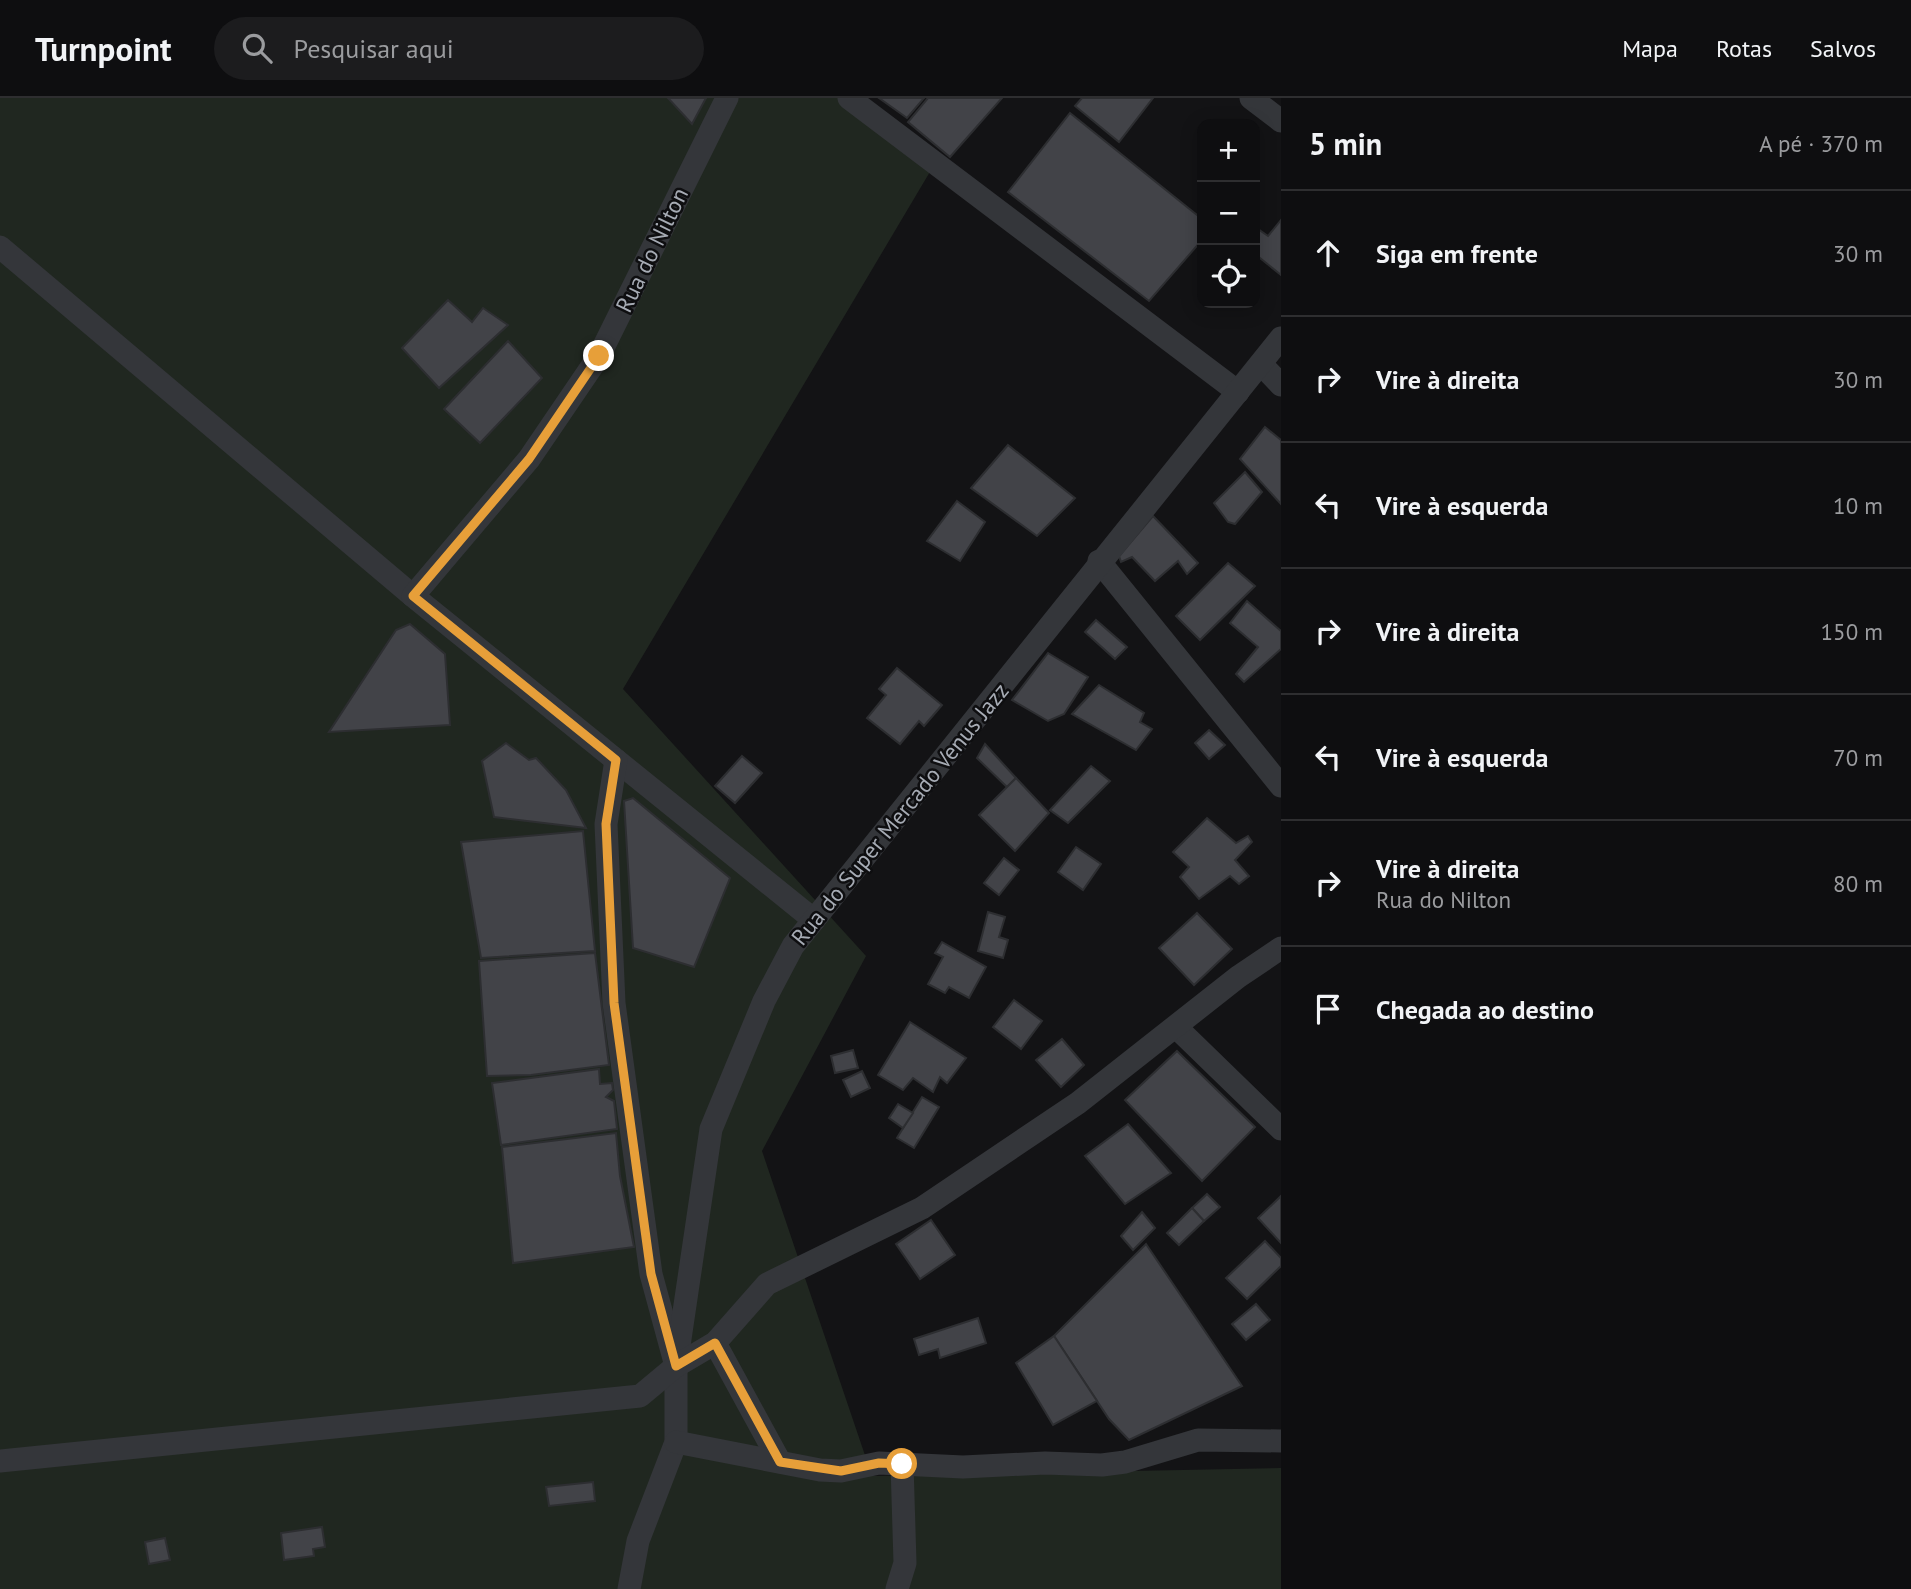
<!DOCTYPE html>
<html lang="pt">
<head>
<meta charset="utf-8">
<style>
	:root { --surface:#0e0e10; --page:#1c1c1e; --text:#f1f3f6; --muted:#9b9c9f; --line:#2e2e30 }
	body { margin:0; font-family:"PT Sans",sans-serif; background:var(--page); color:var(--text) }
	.controls { position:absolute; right:21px; top:21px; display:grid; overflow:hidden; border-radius:14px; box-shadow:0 4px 18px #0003 }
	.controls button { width:63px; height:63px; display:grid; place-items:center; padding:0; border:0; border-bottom:2px solid var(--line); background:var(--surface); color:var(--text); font:35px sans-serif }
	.stop { position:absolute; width:21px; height:21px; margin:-16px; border:5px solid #e79f39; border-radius:50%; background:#fff }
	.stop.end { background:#e79f39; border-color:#fff; box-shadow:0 2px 7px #0008 }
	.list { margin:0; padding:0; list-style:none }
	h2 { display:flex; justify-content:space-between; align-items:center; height:91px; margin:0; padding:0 28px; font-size:30px }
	h2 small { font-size:23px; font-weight:400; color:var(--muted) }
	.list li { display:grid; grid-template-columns:46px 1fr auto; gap:21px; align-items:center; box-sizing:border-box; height:126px; padding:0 28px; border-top:2px solid var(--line) }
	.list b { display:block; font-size:26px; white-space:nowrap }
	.list p { margin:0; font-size:23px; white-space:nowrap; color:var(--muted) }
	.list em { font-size:23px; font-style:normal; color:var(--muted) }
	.icon { flex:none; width:38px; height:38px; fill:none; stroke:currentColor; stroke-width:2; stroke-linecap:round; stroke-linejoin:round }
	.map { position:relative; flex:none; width:1281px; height:1491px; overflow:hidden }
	header { display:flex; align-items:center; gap:42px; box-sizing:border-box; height:98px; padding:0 35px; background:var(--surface); border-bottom:2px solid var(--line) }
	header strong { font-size:33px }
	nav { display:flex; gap:38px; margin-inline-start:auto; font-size:24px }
	.search { width:490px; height:63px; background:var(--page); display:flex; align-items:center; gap:18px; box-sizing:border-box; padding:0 24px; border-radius:38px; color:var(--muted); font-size:26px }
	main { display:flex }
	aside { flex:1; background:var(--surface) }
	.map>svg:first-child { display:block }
	.green { fill:#202720 }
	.building { fill:#424348; stroke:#2d2e31; stroke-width:2 }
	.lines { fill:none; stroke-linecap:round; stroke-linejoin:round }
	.street { stroke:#34363a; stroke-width:23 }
	.route { stroke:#e79f39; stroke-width:9 }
	.labels { text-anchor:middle; stroke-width:5; stroke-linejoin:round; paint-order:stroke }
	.street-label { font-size:23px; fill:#a6abb4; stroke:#0e0e10 }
</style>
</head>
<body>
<header>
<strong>Turnpoint</strong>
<div class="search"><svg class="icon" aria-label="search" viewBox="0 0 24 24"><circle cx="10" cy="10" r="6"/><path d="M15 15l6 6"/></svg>Pesquisar aqui</div>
<nav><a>Mapa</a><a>Rotas</a><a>Salvos</a></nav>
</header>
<main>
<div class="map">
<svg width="1281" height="1491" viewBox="0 0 1281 1491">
	<rect width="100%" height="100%" fill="#131315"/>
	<path class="green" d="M0 0H845L934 67 623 591 866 858 762 1053 872 1378 1281 1370V1491H0Z"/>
	<g class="building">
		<path d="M668 0H706L692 26Z"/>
		<path d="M879 0H924L907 20Z"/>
		<path d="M928 0H1002L950 59 908 24Z"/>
		<path d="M1082 0H1153L1119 44 1075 8Z"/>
		<path d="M1070 15 1202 121V142L1149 203 1008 94Z"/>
		<path d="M1281 122V177L1255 156V129L1268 138Z"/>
		<path d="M448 202 472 224 483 210 508 227 439 290 402 250Z"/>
		<path d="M508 243 542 280 480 345 444 311Z"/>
		<path d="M1265 329 1281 342V406L1240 361Z"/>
		<path d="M1008 347 1075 400 1037 438 971 390Z"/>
		<path d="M1245 374 1262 394 1235 426 1228 424 1214 405Z"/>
		<path d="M957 403 985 424 960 463 927 443Z"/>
		<path d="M1153 418 1198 465 1187 476 1178 463 1155 483 1132 459 1121 464 1119 458Z"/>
		<path d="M1228 465 1255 488 1200 542 1176 518Z"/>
		<path d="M1247 503 1281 533V551L1244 584 1236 576 1258 549 1230 525Z"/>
		<path d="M1096 522 1127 549 1115 561 1085 534Z"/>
		<path d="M410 526 445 556 450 627 329 634 396 532Z"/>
		<path d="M1048 555 1088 579 1064 616 1048 623 1012 602Z"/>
		<path d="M897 570 942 607 924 628 919 623 900 646 867 620 886 597 879 591Z"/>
		<path d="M1099 587 1144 615 1140 624 1152 631 1136 652 1072 616Z"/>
		<path d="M1209 632 1225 647 1209 661 1195 645Z"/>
		<path d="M506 645 529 662 536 660 566 692 586 730 494 719 482 663Z"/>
		<path d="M985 646 1016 680 1007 689 977 660Z"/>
		<path d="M742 658 762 675 735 705 715 688Z"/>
		<path d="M1091 668 1110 683 1068 725 1050 712Z"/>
		<path d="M1016 680 1049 715 1015 753 979 717Z"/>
		<path d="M633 700 730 780 694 869 633 850 624 703Z"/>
		<path d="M1207 720 1236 745 1248 738 1252 744 1235 762 1249 778 1239 786 1230 778 1199 801 1180 779 1189 769 1173 754Z"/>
		<path d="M583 733 595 853 481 860 461 744Z"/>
		<path d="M1076 749 1101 766 1083 792 1058 774Z"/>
		<path d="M1004 760 1019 772 999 797 984 785Z"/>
		<path d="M988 814 1005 819 999 839 1008 842 1003 860 978 853Z"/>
		<path d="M1197 815 1232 851 1194 887 1159 850Z"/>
		<path d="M942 844 986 869 969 900 949 889 945 895 928 886 943 859 935 855Z"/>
		<path d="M595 855 609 967 531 977 487 978 479 863Z"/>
		<path d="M1014 902 1042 923 1021 951 993 929Z"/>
		<path d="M910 924 966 960 947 985 940 979 933 994 913 980 903 992 878 977Z"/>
		<path d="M1062 941 1084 967 1061 989 1036 962Z"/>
		<path d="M853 952 858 970 835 975 831 958Z"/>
		<path d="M1177 953 1255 1029 1202 1083 1125 1002Z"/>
		<path d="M599 971 600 986 612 985 613 992 606 999 614 1003 617 1031 501 1047 492 985Z"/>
		<path d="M862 973 870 990 851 999 843 982Z"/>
		<path d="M922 999 939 1009 914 1050 897 1040Z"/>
		<path d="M898 1006 913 1015 903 1030 889 1020Z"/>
		<path d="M1128 1026 1171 1075 1125 1106 1085 1058Z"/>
		<path d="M616 1035 620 1078 634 1149 513 1165 502 1049Z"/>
		<path d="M1207 1096 1220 1109 1204 1123 1192 1110Z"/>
		<path d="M1281 1098V1145L1258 1120Z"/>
		<path d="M1192 1110 1204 1123 1179 1147 1167 1135Z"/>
		<path d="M1142 1114 1155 1130 1133 1152 1121 1138Z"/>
		<path d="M931 1122 955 1157 920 1181 896 1146Z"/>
		<path d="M1265 1143 1281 1160V1168L1247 1201 1226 1180Z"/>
		<path d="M1146 1146 1242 1288 1129 1342 1109 1321 1054 1238Z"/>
		<path d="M1256 1206 1270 1222 1246 1242 1232 1226Z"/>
		<path d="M978 1220 986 1245 940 1260 938 1251 919 1257 914 1241Z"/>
		<path d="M1054 1238 1097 1303 1053 1327 1016 1265Z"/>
		<path d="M593 1384 595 1403 549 1408 546 1389Z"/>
		<path d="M322 1429 325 1449 313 1451 314 1458 284 1462 281 1435Z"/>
		<path d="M165 1440 170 1462 149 1466 145 1444Z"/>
	</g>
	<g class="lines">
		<g class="street">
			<path d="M849 0 1238 294"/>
			<path d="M1251 0 1281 23"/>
			<path d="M0 149 413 498 814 822"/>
			<path d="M1261 266 1281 287"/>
			<path d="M1099 463 1281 688"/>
			<path d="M413 498 529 361 599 258 727 0"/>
			<path d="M616 662 606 726 614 905 651 1176 676 1268V1344L638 1443 629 1491"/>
			<path d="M1176 929 1281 1031"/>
			<path d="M715 1245 780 1364"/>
			<path d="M676 1268 711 1031 764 903 793 848 1281 240"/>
			<path d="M676 1344 820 1372 841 1373 879 1365 963 1369 1045 1365 1102 1367 1125 1364 1198 1342 1281 1343"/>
			<path d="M0 1363 640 1298 676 1268 715 1245 767 1186 922 1110 1078 1005 1238 879 1281 850"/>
			<path d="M897 1491 905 1465 902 1366"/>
		</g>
	</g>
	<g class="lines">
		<path class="route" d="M599 258 529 361 413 498 616 662 606 726 614 905 651 1176 676 1268 715 1245 780 1364 841 1373 879 1365 902 1366"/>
	</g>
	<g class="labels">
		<g class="street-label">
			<text transform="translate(652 152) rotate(-64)" y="8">Rua do Nilton</text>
			<text transform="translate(900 716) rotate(-51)" y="8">Rua do Super Mercado Venus Jazz</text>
		</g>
	</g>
</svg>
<div class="controls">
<button>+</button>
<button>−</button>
<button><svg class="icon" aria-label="locate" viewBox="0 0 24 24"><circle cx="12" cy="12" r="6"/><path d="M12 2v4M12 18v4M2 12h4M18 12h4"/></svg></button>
</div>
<div class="stop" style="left:902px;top:1366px"></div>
<div class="stop end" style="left:599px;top:258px"></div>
</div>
<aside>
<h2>5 min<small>A pé · 370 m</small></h2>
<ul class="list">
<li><svg class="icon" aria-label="ahead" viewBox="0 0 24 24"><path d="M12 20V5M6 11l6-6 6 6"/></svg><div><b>Siga em frente</b></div><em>30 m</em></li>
<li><svg class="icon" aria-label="right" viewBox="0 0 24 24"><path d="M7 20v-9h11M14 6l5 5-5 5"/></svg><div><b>Vire à direita</b></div><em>30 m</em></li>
<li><svg class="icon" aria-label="left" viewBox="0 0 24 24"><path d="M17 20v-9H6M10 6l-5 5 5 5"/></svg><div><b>Vire à esquerda</b></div><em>10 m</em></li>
<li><svg class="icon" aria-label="right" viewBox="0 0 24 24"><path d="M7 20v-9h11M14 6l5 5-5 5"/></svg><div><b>Vire à direita</b></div><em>150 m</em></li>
<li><svg class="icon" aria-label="left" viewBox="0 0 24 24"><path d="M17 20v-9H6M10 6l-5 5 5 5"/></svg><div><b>Vire à esquerda</b></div><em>70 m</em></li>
<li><svg class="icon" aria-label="right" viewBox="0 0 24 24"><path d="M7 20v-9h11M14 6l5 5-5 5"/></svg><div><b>Vire à direita</b><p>Rua do Nilton</p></div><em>80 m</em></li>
<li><svg class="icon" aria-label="arrive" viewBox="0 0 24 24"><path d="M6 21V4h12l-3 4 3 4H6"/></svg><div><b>Chegada ao destino</b></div></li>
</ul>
</aside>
</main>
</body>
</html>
